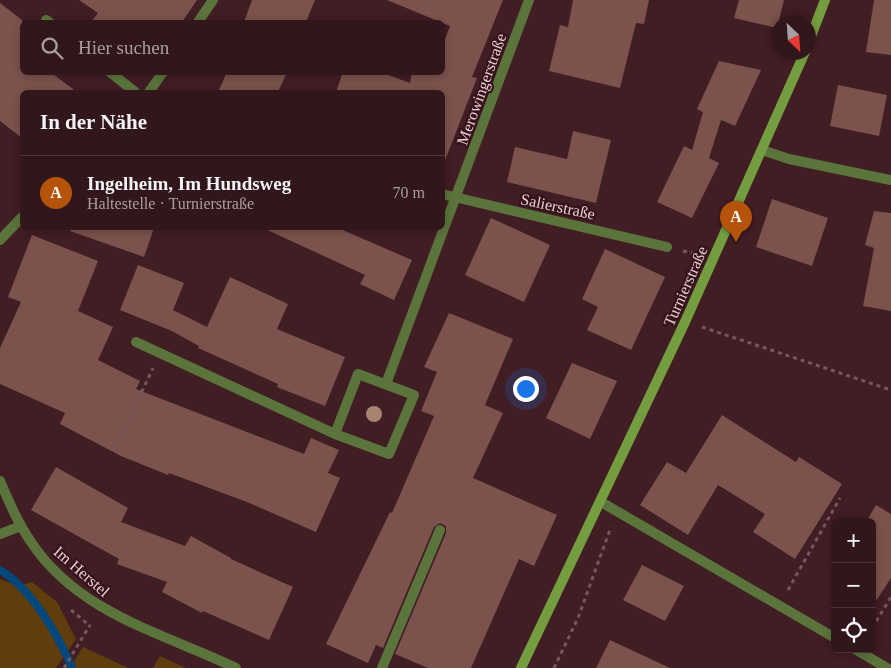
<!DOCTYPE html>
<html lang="de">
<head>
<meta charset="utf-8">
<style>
	:root { --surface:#31161b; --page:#391f24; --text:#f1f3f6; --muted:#a89fa3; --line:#4c353a; --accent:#b45309 }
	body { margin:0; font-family:Georgia,serif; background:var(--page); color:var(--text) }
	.controls { position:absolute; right:15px; bottom:15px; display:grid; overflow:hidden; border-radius:8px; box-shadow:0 2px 8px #0003 }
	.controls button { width:45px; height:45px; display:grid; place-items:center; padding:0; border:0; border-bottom:1px solid var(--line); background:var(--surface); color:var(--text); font:25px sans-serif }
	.compass { position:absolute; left:771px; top:15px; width:45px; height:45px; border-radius:50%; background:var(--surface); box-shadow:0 2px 8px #0003; rotate:155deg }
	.you { position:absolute; left:525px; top:388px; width:18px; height:18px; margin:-12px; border:4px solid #fff; border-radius:50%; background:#1a73e8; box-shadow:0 0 0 8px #1a73e833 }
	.badge { display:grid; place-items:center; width:32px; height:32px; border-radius:50%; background:var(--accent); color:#fff; font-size:16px; font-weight:700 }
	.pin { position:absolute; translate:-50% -41px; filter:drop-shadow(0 1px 2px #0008) }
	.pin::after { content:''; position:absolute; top:26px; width:18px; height:15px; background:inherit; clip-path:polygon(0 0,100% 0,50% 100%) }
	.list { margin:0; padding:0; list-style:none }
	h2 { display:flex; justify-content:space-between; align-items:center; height:65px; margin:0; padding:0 20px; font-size:21px }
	h2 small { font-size:16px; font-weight:400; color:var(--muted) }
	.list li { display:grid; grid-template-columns:32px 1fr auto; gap:15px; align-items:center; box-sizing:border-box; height:75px; padding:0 20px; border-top:1px solid var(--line) }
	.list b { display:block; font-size:19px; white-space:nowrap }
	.list p { margin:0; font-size:16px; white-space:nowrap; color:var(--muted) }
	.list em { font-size:16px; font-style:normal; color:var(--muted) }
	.icon { flex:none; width:28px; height:28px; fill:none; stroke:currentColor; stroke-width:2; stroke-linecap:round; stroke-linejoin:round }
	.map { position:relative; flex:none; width:891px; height:668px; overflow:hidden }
	.search { position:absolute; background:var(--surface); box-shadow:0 2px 8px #0003; left:20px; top:20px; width:425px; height:55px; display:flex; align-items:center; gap:12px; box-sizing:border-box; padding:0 18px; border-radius:8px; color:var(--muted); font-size:19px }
	.panel { position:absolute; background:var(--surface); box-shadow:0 2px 8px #0003; left:20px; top:90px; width:425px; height:140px; border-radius:8px }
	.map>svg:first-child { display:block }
	.green { fill:#603d0d }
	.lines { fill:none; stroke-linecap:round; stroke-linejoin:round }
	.stream { stroke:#03477c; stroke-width:8 }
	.building { fill:#7b524c }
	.path { stroke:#77575d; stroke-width:3; stroke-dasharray:4 4; stroke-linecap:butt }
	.service { stroke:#5a743b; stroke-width:10 }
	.minor { stroke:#5a743b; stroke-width:10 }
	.secondary { stroke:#749d3f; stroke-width:10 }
	.tree { fill:#a78370 }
	.labels { text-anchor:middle; stroke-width:4.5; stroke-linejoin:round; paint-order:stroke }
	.street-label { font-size:16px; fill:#e7ced1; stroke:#36131a }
</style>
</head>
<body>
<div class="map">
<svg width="891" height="668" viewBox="0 0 891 668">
	<rect width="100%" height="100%" fill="#411d24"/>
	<g class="green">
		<path d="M0 579 18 586 32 582 57 602 76 639 56 668H0Z"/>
		<path d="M83 647 128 668H70Z"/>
		<path d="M160 656 186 668H153Z"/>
	</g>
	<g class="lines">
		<path class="stream" d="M0 570C32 589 58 635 72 668"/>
	</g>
	<g class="building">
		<path d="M79 0H197L182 22H91L98 13Z"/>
		<path d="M252 0H315L306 22H244Z"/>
		<path d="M387 0H503L472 77 477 78 444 163 442 92H336L343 72H380L410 83 412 72H442V47L450 26Z"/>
		<path d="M573 0H649L644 24 636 23 620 88 549 71 560 25 568 27Z"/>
		<path d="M739 0H784L777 28 734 18Z"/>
		<path d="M874 0H891V55L866 52Z"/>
		<path d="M0 3 22 20V72H50L77 92H22V138L0 121Z"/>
		<path d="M719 61 761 70 735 126 721 120 709 158 719 163 692 218 657 202 684 146 692 150 703 112 697 109Z"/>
		<path d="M227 72H287L278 92H218Z"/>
		<path d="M838 85 887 95 879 136 830 126Z"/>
		<path d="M573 131 611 140 596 203 507 182 515 147 567 159Z"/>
		<path d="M772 199 828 218 812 266 756 247Z"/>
		<path d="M874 211 891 213V311L863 306 874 248 865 245Z"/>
		<path d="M491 218 550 245 524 302 465 275Z"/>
		<path d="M70 228H154L144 257 70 231Z"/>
		<path d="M263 228H338L412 260 394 300 360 284 365 275Z"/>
		<path d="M32 235 98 261 78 311 113 327 98 360 140 381 136 389 304 454 311 438 339 450 328 473 340 478 316 532 247 502 169 473 168 475 121 456 60 424 65 413 0 384V348L21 302 8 297Z"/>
		<path d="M605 249 665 277 631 350 587 330 598 307 582 299Z"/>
		<path d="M138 265 184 283 173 310 207 327 230 277 288 304 277 329 345 357 325 406 277 387 278 384 198 348 199 346 172 331 120 310Z"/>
		<path d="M449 313 513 339 485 405 503 413 473 478 557 515 534 566 519 559 471 668H428L395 654 446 533V526L440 523 434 527 383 648 376 645 368 663 326 644 390 512 392 513 434 416 421 411 437 372 424 367Z"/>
		<path d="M572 363 617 381 590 439 546 418Z"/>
		<path d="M722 415 796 462 799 457 842 484 795 559 753 532 765 514 718 485 688 535 640 505 667 462 686 473Z"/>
		<path d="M56 467 128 508 121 522 185 546 191 536 231 558V559L293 587 269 640 203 611 202 613 162 592 167 582 117 564 119 559 31 510Z"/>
		<path d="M876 505 891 514V578L872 607V522H866Z"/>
		<path d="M642 565 684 586 665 621 623 600Z"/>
		<path d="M610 640 670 668H596Z"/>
	</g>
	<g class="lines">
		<g class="path">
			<path d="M427 9 431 0"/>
			<path d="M683 251 697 254"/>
			<path d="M702 327 891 390"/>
			<path d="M114 450 153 368"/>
			<path d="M788 590 840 498"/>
			<path d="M71 610 90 626"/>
			<path d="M872 628 891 597"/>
			<path d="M64 668 90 625"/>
			<path d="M554 668 578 618 611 527"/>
		</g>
		<g class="service">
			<path d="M46 20 49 22"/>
			<path d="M110 72 135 92"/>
			<path d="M601 502 835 638"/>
			<path d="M855 649 887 668"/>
			<path d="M382 668 440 530"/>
		</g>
		<g class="minor">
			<path d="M198 22 213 0"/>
			<path d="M149 92 163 72"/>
			<path d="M762 150 789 159 891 180"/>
			<path d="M442 194 667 247"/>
			<path d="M0 240 22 217"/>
			<path d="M136 342 335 434 389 454 414 395 358 374 335 434"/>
			<path d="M386 384 529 0"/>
			<path d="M0 481C9 502 18 523 31 542 79 614 163 633 236 668"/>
			<path d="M0 534 21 526"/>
		</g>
		<g class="secondary">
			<path d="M808 44 825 0"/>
			<path d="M521 668 685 322 805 52"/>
		</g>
	</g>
	<circle class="tree" cx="374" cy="414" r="8"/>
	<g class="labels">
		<g class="street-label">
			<text transform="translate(481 89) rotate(-70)" y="6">Merowingerstraße</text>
			<text transform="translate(558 206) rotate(12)" y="6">Salierstraße</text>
			<text transform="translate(685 286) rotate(-66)" y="6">Turnierstraße</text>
			<text transform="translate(82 571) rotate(41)" y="6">Im Herstel</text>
		</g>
	</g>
</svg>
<div class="controls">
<button>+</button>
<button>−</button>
<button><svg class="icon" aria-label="locate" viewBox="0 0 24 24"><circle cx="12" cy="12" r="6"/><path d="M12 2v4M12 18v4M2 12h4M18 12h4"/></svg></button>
</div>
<svg class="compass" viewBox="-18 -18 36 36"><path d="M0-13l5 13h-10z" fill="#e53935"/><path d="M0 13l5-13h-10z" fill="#a89fa3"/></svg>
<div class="you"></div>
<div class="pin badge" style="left:736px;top:242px">A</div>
<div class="search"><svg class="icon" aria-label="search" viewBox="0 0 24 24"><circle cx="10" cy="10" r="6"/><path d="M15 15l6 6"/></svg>Hier suchen</div>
<section class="panel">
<h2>In der Nähe<small></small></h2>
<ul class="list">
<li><span class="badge">A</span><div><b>Ingelheim, Im Hundsweg</b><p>Haltestelle · Turnierstraße</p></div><em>70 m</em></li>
</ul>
</section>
</div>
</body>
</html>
